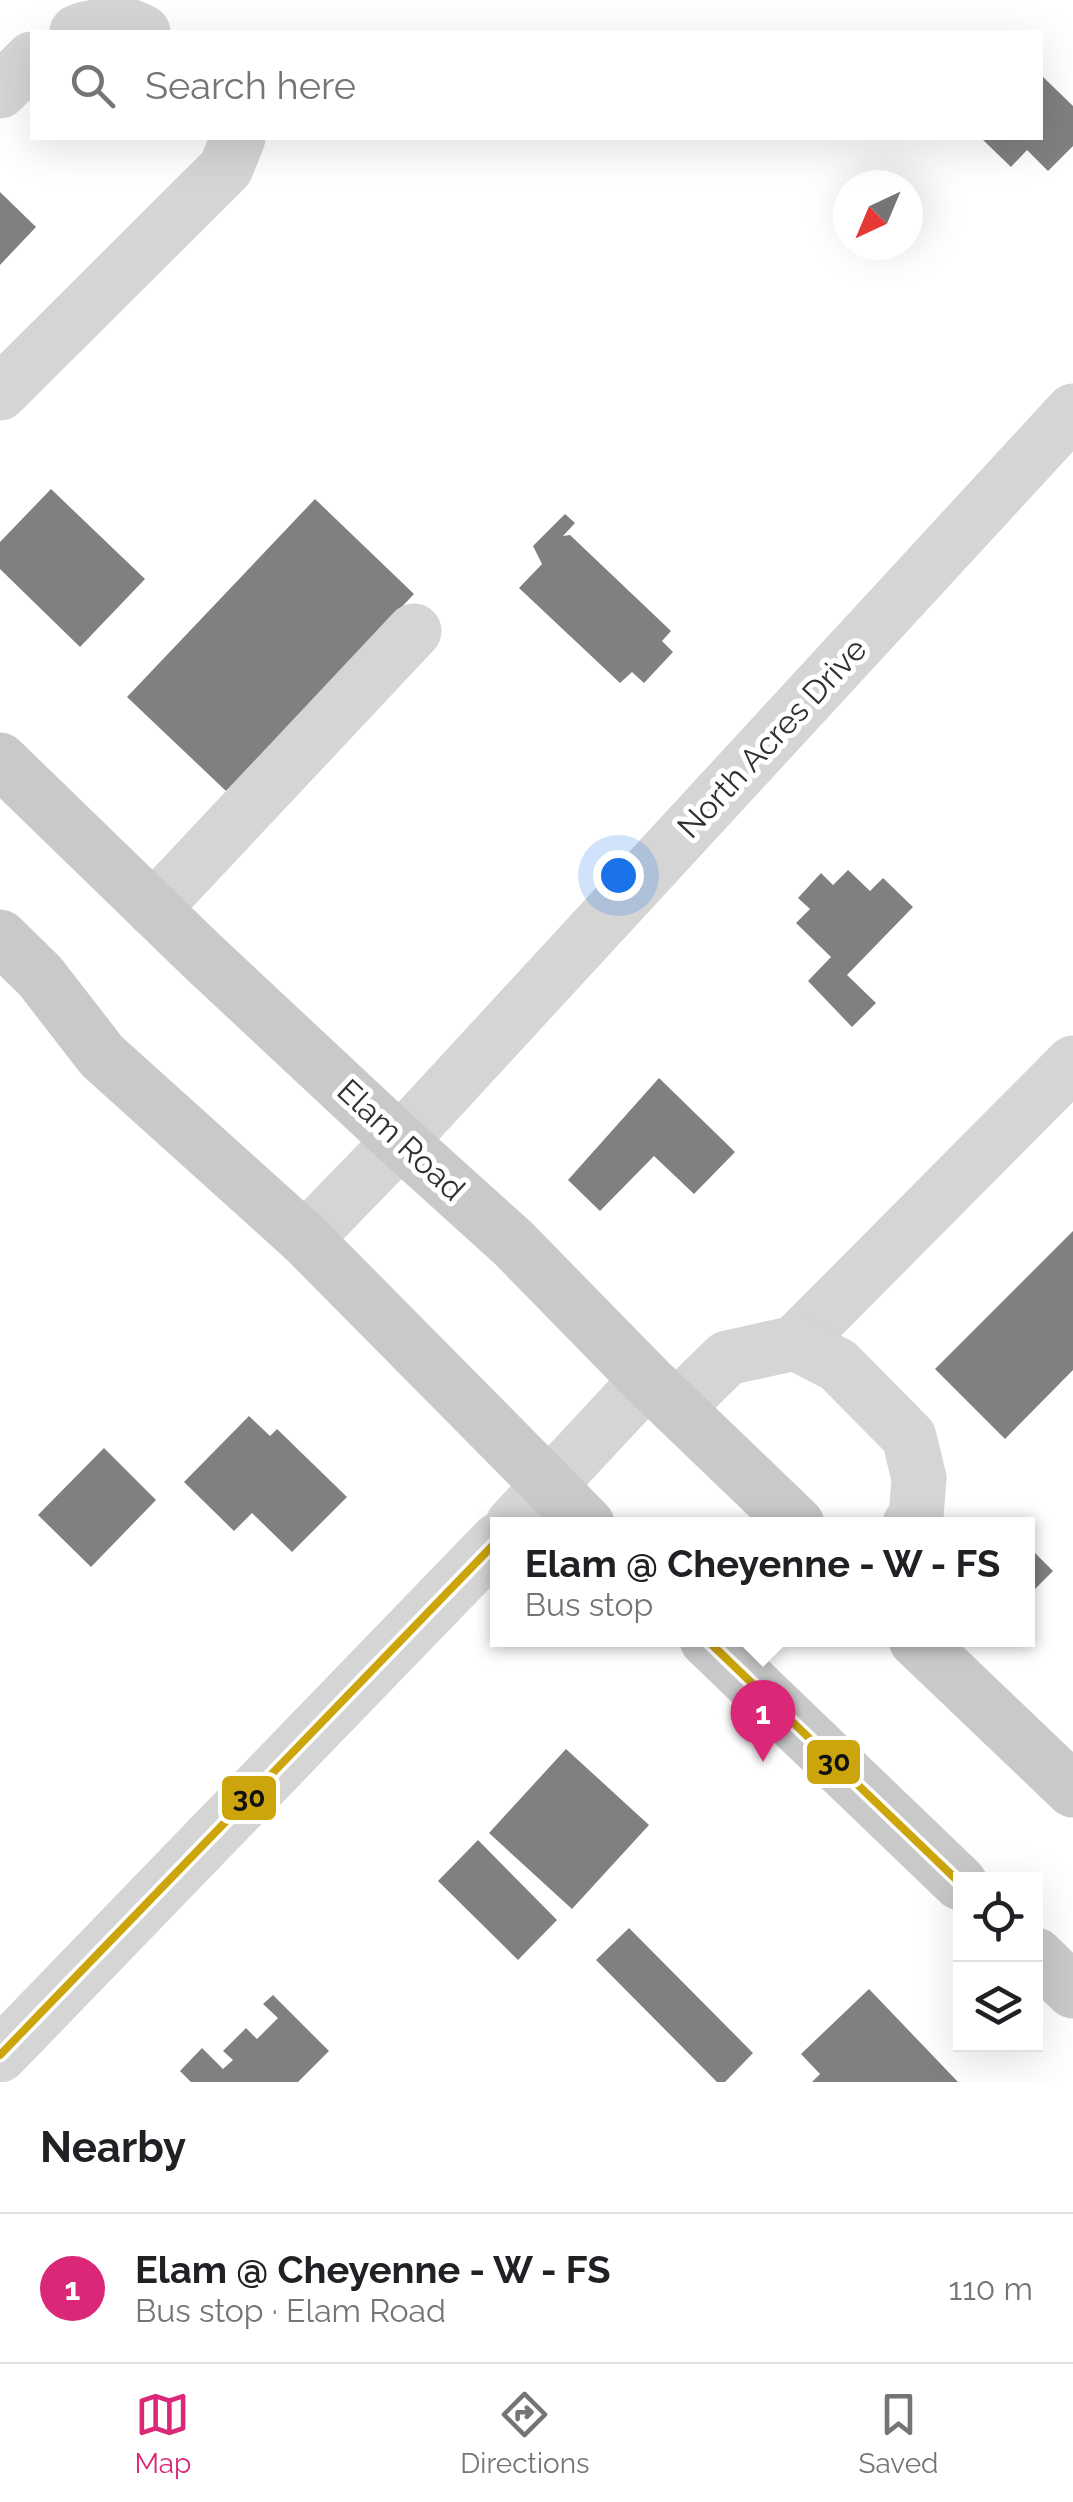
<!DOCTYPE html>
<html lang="en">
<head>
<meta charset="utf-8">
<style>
	:root { --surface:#fff; --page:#f6f6f6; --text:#202124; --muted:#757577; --line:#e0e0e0; --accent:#db2777 }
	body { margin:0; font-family:Raleway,sans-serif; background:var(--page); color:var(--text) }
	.controls { position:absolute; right:30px; bottom:30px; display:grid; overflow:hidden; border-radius:0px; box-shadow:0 10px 40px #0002 }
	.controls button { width:90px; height:90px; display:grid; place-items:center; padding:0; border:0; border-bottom:2px solid var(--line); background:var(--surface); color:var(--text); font:50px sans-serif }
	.compass { position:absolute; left:833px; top:170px; width:90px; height:90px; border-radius:50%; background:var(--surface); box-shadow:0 10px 40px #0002; rotate:224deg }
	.you { position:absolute; left:618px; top:875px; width:35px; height:35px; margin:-25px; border:8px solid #fff; border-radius:50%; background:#1a73e8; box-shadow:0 0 0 15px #1a73e833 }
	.badge { display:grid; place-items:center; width:65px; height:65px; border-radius:50%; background:var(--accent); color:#fff; font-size:32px; font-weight:700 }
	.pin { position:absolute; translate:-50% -82px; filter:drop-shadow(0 2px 5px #0008) }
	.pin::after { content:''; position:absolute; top:52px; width:35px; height:30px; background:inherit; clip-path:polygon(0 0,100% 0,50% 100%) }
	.popup { position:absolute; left:490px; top:1517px; width:545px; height:130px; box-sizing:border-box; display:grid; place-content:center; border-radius:0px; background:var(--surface); filter:drop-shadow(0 2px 8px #0005); font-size:32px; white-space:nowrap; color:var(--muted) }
	.popup b { font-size:38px; color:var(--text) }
	.popup::after { content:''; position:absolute; left:50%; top:100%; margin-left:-20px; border:20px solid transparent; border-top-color:var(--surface) }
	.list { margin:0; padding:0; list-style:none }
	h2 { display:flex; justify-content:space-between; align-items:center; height:130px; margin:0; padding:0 40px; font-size:42px }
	h2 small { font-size:32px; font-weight:400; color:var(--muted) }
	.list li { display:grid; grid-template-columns:65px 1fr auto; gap:30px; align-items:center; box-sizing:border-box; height:150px; padding:0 40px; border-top:2px solid var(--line) }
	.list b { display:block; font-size:38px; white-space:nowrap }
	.list p { margin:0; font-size:32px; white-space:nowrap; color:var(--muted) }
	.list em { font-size:32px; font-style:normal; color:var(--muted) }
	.icon { flex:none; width:55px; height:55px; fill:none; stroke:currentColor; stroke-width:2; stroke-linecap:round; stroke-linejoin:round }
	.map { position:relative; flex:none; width:1073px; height:2082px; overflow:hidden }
	.search { position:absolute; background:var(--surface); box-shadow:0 10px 40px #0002; left:30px; right:30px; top:30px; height:110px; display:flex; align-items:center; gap:25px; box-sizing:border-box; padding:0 35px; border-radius:0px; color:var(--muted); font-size:38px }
	.sheet { height:280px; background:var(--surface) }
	nav { display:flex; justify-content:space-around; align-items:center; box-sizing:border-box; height:140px; border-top:2px solid var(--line); background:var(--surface); font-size:28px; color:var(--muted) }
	nav a { display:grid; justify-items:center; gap:5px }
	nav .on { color:var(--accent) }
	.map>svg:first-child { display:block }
	.building { fill:#808080 }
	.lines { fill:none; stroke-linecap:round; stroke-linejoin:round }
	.minor { stroke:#d5d5d5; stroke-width:55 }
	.major { stroke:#c9c9c9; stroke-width:55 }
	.bus-1-casing { stroke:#fff; stroke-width:15 }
	.bus-1 { stroke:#cca50c; stroke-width:8 }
	.labels { text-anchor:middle; stroke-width:10; stroke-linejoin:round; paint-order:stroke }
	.street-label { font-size:32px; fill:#313131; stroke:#fff }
	.line-badge { stroke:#fff; stroke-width:4 }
	.pale-badge-label { font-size:28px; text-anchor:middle; font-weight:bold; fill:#111 }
</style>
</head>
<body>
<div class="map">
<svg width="1073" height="2082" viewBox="0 0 1073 2082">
	<rect width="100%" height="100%" fill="#fff"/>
	<g class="building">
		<path d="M1040 74 1073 106V146L1048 171 1027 150 1011 167 981 138H1040Z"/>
		<path d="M0 192 36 227 0 265Z"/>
		<path d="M51 489 145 579 80 647 0 569V542Z"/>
		<path d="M315 499 414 594 226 791 127 697Z"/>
		<path d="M565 514 575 523 563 536 570 535 671 631 662 641 673 652 644 683 632 672 620 683 519 588 542 564 533 546Z"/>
		<path d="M848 870 870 891 883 878 913 907 847 975 876 1003 852 1027 808 981 831 957 796 923 810 909 798 898 821 873 833 885Z"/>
		<path d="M659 1078 735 1152 694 1194 654 1156 600 1211 568 1180Z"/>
		<path d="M1073 1231V1370L1005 1439 935 1369Z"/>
		<path d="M249 1416 270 1436 277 1429 347 1497 292 1552 252 1513 234 1531 184 1482Z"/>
		<path d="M104 1448 156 1500 91 1567 38 1515Z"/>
		<path d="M1028 1546 1053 1571 1030 1594 1028 1592Z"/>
		<path d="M566 1749 649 1825 572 1909 489 1833Z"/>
		<path d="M478 1840 557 1920 518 1960 438 1881Z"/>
		<path d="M629 1928 753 2053 725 2082H717L596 1960Z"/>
		<path d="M869 1989 958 2082H812L820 2074 801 2054Z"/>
		<path d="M273 1995 329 2051 298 2082H191L180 2071 202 2048 223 2069 233 2060 223 2051 246 2028 257 2039 278 2018 263 2004Z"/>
	</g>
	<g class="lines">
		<g class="minor">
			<path d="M77 32 85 29 120 22 143 32"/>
			<path d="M0 91 32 59"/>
			<path d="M0 393 226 168 238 138"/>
			<path d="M153 909 414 631"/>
			<path d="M305 1239 400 1141 1073 411"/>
			<path d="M795 1343 1073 1063"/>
			<path d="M676 1408 727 1358 795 1343 838 1365 909 1437 919 1478 916 1517 910 1524"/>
			<path d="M513 1524 647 1380"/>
			<path d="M0 2055 498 1540"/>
		</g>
		<g class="major">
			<path d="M0 760 201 955 400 1141 513 1243 647 1380 797 1524"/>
			<path d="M0 937 40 976 102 1056 305 1239 587 1524"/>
			<path d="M707 1640 960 1883"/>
			<path d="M916 1640 1073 1790"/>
			<path d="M1036 1955 1073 1991"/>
		</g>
		<defs>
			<g id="bus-1">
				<path d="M707 1640 960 1883"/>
				<path d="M0 2055 498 1540"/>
			</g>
		</defs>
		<use href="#bus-1" class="bus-1-casing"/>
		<use href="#bus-1" class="bus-1"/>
	</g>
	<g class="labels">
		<g class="street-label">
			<text transform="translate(772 738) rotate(-47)" y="11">North Acres Drive</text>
			<text transform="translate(401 1140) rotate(43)" y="11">Elam Road</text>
		</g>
	</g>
	<g class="line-badge">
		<rect x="805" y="1738" width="57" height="48" rx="10" fill="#cca50c"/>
		<rect x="220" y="1774" width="58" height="48" rx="10" fill="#cca50c"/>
	</g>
	<g class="pale-badge-label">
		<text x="834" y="1771">30</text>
		<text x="249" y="1807">30</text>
	</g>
</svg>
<div class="controls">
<button><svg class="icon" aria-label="locate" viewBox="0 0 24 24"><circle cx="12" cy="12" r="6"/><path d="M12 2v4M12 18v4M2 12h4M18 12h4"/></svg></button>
<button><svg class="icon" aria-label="layers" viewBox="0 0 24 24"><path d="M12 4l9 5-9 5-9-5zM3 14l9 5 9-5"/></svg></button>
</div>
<svg class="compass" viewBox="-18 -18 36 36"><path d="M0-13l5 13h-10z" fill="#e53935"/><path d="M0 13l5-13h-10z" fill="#757577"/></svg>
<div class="you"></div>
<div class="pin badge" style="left:763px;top:1762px">1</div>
<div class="popup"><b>Elam @ Cheyenne - W - FS</b>Bus stop</div>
<div class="search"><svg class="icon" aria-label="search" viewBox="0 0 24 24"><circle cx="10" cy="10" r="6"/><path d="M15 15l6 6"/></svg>Search here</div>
</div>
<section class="sheet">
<h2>Nearby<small></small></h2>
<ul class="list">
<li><span class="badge">1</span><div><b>Elam @ Cheyenne - W - FS</b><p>Bus stop · Elam Road</p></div><em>110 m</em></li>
</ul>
</section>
<nav>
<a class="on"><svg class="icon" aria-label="map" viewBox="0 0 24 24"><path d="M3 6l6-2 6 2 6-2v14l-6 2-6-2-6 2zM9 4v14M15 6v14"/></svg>Map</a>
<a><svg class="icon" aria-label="directions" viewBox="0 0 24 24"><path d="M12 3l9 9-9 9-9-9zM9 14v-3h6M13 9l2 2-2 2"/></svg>Directions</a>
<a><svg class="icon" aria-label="saved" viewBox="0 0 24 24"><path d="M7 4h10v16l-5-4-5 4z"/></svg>Saved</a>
</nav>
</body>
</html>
